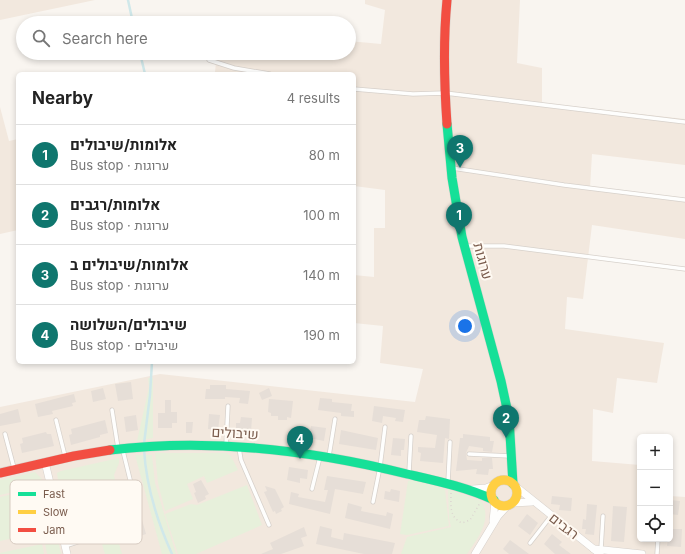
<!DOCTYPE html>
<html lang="en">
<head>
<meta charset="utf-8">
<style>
	:root { --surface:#fff; --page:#f2f2f2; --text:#222; --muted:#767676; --line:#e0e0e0; --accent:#0f766e }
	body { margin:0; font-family:Inter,Heebo,sans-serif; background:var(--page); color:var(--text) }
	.controls { position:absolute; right:12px; bottom:12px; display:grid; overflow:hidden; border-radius:6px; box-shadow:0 2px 6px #0003 }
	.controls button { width:36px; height:36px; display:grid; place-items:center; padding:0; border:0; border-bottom:1px solid var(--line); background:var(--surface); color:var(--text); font:20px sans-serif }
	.you { position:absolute; left:465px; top:326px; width:14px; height:14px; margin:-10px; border:3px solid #fff; border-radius:50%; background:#1a73e8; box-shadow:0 0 0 6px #1a73e833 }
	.badge { display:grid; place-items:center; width:26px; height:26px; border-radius:50%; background:var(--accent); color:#fff; font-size:13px; font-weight:700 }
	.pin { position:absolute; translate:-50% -33px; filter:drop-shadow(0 1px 2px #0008) }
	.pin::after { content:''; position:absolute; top:21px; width:14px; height:12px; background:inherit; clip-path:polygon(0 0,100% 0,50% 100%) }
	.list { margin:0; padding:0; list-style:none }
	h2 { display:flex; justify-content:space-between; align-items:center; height:52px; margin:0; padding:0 16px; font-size:17px }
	h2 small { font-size:13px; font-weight:400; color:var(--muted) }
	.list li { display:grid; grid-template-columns:26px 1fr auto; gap:12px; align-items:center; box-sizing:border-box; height:60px; padding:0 16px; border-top:1px solid var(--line) }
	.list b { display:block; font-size:15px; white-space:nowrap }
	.list p { margin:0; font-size:13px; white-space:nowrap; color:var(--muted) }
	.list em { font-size:13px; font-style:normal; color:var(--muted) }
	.icon { flex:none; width:22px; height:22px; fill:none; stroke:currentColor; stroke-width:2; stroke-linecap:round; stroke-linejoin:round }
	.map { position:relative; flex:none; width:685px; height:554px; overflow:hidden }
	.search { position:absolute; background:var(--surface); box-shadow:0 2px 6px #0003; left:16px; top:16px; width:340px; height:44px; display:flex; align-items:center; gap:10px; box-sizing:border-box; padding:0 14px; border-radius:22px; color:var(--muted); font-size:15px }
	.panel { position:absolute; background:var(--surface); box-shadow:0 2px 6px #0003; left:16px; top:72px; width:340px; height:292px; border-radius:6px }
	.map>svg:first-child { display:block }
	.residential { fill:#f2e8de }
	.green { fill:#e7f0db }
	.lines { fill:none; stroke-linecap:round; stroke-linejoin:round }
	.stream { stroke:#d0e8ea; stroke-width:2.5 }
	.building { fill:#e6ded7 }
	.lane-casing { stroke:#d7d1cb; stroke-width:5 }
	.street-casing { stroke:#d7d1cb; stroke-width:8 }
	.fast-casing { stroke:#d9d2cb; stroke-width:10 }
	.slow-casing { stroke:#d9d2cb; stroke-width:10 }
	.jam-casing { stroke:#d9d2cb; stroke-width:10 }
	.path { stroke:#dcd5d0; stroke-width:1.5; stroke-dasharray:1 3; stroke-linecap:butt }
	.lane { stroke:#fefefd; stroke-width:3.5 }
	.street { stroke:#fefefd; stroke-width:7 }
	.fast { stroke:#16e098; stroke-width:9 }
	.slow { stroke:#ffcf43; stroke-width:9 }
	.jam { stroke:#f24e42; stroke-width:9 }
	.labels { text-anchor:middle; stroke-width:4; stroke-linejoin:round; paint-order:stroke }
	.street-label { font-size:14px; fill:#7a5c4d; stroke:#fffaf3 }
	.key { fill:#fffaf3; stroke:#d7cbc1; stroke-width:1 }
	.key-label { font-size:11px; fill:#7a5c4d }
</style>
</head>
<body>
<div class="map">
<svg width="685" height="554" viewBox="0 0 685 554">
	<rect width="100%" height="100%" fill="#f9f5f0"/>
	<g class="residential">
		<path d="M0 0H95L0 20Z"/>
		<path d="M365 0H520L517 63 542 68V103L685 119V165L592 154 590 188 685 202V239L592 225 583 299 567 297 565 329 664 343 657 383 617 378 613 413 593 409 592 461 640 465V539H670V496L685 497V554H0V407L160 374 415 402 423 369 380 363 383 326 354 323V275L374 277V228H385V190L354 186V74H227L215 72 217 53H349V41L381 44 385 10 365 4Z"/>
		<path d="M0 107 9 141 18 139V230L0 234Z"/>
	</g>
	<g class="green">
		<path d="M148 378H153V438L137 441 149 387Z"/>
		<path d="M226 453 231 456 238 470 207 483 204 476 187 484 193 499 165 511 158 483 155 453Z"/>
		<path d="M135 455H152L155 483 176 554H162Z"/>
		<path d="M119 458V463L114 475 119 500 104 504 105 511 89 514 85 488 60 493 57 473 61 471Z"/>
		<path d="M35 472 42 479 21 485 22 490 0 495V480Z"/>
		<path d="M414 479 445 489 449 526 407 535 400 534 408 481Z"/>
		<path d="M247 485 262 525 196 554H178L165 514 191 504 197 505Z"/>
		<path d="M448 489 481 501C493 519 478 538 467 554H401L407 537 451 527 449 518Z"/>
		<path d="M22 492 32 534 0 541V497Z"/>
		<path d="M117 537 122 554H105L101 541Z"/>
		<path d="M58 540 61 554H47L45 543Z"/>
		<path d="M42 544 44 554H0V553Z"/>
	</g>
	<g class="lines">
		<g class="stream">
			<path d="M128 0 133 23"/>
			<path d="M140 53 145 74"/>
			<path d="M144 444 150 395 152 362"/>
			<path d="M144 449C146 485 157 521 172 554"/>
		</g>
	</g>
	<g class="building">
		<path d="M131 382 133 399 118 401 115 384Z"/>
		<path d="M210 385H226V389L250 391 248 404 239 403 240 398 225 397V399H205L206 389H210Z"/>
		<path d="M103 388 106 399 93 402 91 391Z"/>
		<path d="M269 388 272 396 262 400 259 393Z"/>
		<path d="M74 394 76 402 72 403 73 406 52 411 53 414 38 417 35 404Z"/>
		<path d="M320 398 332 399V402L352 404 351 411H354V417L341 416V413L318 410Z"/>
		<path d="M269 399 293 401 291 418 287 417V420H278V416H271V413L268 412Z"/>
		<path d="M165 400H171V412H177V423H172V428H158V413H165Z"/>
		<path d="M374 406 405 410 403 422 395 421 396 418 383 416 382 423 372 421Z"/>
		<path d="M18 409 21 422 0 426V414Z"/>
		<path d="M209 414 220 415 218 430 208 429Z"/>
		<path d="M136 415 138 430 126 432 124 417Z"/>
		<path d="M426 416 450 419 449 439 445 438 443 463 420 461 421 453 418 452V447L435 448 437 435 417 432 419 420H425Z"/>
		<path d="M241 417 252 418 251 431 236 429V423H240Z"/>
		<path d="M105 420 108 433 100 435V437L71 445 69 435 72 434 71 429Z"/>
		<path d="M186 422H193L192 433H186Z"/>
		<path d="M311 426 326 428 324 441 309 438Z"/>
		<path d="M341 430 378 438 376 450 339 444Z"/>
		<path d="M46 432 47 434H51L54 446 22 453 20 444 23 443 22 438Z"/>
		<path d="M463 434 490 437V441H494L492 452 483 451V448L469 446 466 453 467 460 482 461V458H492L493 469H489L488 475 476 474 477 469 456 471 460 438H463Z"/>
		<path d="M393 438 405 439 404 450H401V456L391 455Z"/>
		<path d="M289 467 308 470 307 479 300 478V483L287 480Z"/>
		<path d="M327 476 366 482 363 494 335 489 330 514 289 504 291 492 299 494 298 497 325 502 328 490H324Z"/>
		<path d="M201 480 209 494 205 496 206 499 198 503 194 493 196 492 193 484Z"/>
		<path d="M265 486 275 489 284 507 281 509 282 511 276 514 275 511 273 512 264 492 267 491Z"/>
		<path d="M391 489 400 491 399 502 384 499 385 491 390 492Z"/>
		<path d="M552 496 572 498 571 511 559 510 560 505 551 504Z"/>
		<path d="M670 500 680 501 678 515 670 514Z"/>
		<path d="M348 503 362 507 361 511 386 516 387 512 393 514 390 529 345 518Z"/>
		<path d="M587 504 597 505 594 535 585 534 586 529H582L583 519 586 520Z"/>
		<path d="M613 506 627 507 624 542 611 541Z"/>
		<path d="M527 514 538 523 530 535 518 526Z"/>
		<path d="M142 520 146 534 125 541 120 523 128 521 129 523Z"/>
		<path d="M320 526 332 529 331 537 343 540 344 533 395 543 392 554H364L316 544Z"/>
		<path d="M304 527 307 536 301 538 304 546 281 554H261L273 549 270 543Z"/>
		<path d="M670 529H682L681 547 667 546 668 539H670Z"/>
		<path d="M552 534 562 542 559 545 571 554H555L544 544Z"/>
		<path d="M510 540 529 554H509L503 549Z"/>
	</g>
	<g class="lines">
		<defs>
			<g id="lane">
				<path d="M209 60 234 68 270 74"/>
				<path d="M354 89 413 94 445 93 685 122"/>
				<path d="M452 168 564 185 685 200"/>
				<path d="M465 246H504L685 269"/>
				<path d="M112 410 118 448"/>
				<path d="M56 420 65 456"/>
				<path d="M5 434 14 468"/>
				<path d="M226 445 228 406"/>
				<path d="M239 448 241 460 269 525"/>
				<path d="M123 451 137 508"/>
				<path d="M469 454 510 456"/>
				<path d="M329 456 335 419"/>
				<path d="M409 472 411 436"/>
				<path d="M448 482 450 442"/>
				<path d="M312 489 320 457"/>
				<path d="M34 490 44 533 61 529"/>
				<path d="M373 502 380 467 385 427"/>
				<path d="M530 543 551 516"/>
				<path d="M65 546 117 529"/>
				<path d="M601 549 603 516"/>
				<path d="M657 554 658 539"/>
			</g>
			<g id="street">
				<path d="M45 462 67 554"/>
				<path d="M515 486 600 554"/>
				<path d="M473 489 486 488 494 485"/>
				<path d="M512 503 532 502"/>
				<path d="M493 521 495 502"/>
				<path d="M594 549 642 554"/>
				<path d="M475 554 498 516 508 505"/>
			</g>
			<g id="fast">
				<path d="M447 124 452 178 462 237 501 381 509 418 513 484"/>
				<path d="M110 450C209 438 311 450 407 474 437 481 466 487 494 500"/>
			</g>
			<circle id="slow" cx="504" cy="493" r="13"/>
			<g id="jam">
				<path d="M447 0C443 42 444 82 447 124"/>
				<path d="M0 473 74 456 110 450"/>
			</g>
		</defs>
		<use href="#lane" class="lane-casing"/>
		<use href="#street" class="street-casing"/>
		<use href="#fast" class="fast-casing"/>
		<use href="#slow" class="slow-casing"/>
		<use href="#jam" class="jam-casing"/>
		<path class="path" d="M451 493C451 506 449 517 462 523L470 520 480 503"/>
		<use href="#lane" class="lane"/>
		<use href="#street" class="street"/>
		<use href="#fast" class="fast"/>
		<use href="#slow" class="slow"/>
		<use href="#jam" class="jam"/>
	</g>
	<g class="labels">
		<g class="street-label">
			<text transform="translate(483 261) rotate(75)" y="5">ערוגות</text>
			<text transform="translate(235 433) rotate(3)" y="5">שיבולים</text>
			<text transform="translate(564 526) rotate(38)" y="5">רגבים</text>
		</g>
	</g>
	<rect x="10" y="480" width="132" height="64" rx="6" class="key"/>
	<rect x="18" y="492" width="18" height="4" fill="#16e098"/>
	<rect x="18" y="510" width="18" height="4" fill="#ffcf43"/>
	<rect x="18" y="528" width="18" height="4" fill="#f24e42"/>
	<g class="key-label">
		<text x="43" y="498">Fast</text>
		<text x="43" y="516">Slow</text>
		<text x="43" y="534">Jam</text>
	</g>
</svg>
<div class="controls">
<button>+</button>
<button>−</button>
<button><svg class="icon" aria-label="locate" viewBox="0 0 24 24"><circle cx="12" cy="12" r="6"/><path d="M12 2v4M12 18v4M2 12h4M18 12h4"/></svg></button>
</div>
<div class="you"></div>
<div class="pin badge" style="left:459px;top:235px">1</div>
<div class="pin badge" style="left:506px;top:438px">2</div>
<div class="pin badge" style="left:460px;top:168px">3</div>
<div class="pin badge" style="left:300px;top:459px">4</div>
<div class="search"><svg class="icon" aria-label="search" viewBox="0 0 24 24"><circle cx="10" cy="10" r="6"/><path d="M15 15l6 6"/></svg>Search here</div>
<section class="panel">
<h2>Nearby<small>4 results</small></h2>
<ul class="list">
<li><span class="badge">1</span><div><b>אלומות/שיבולים</b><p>Bus stop · ערוגות</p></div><em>80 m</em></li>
<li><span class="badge">2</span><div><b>אלומות/רגבים</b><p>Bus stop · ערוגות</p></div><em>100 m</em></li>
<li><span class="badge">3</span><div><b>אלומות/שיבולים ב</b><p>Bus stop · ערוגות</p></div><em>140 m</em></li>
<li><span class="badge">4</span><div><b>שיבולים/השלושה</b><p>Bus stop · שיבולים</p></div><em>190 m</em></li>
</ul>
</section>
</div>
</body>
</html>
